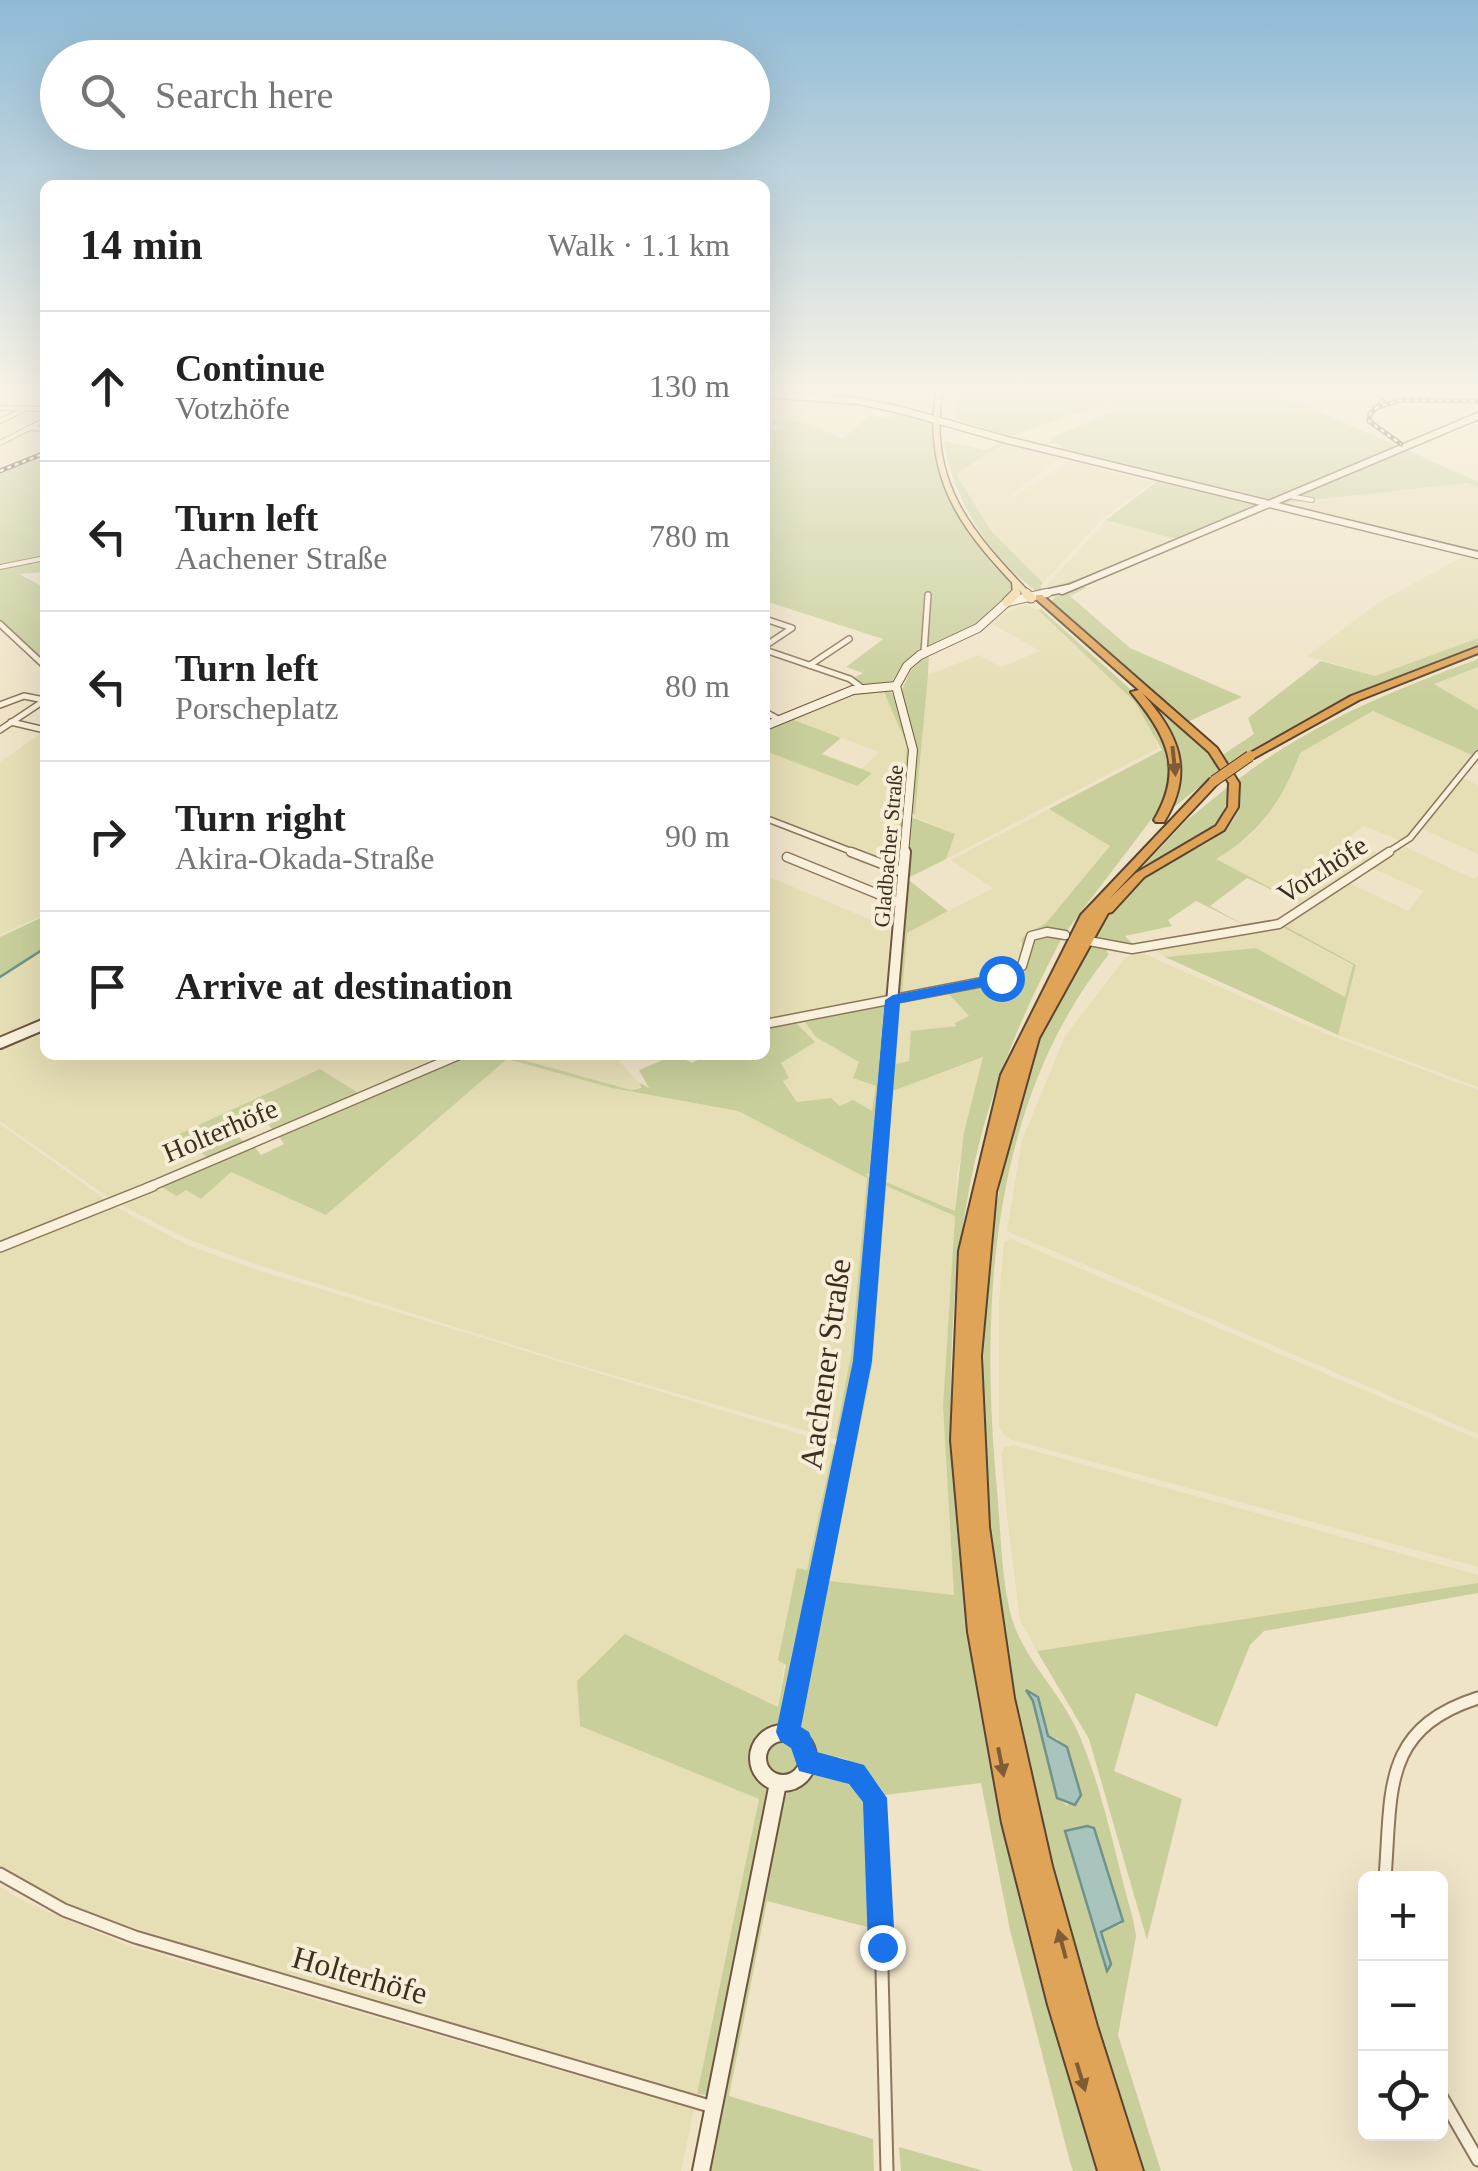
<!DOCTYPE html>
<html lang="en">
<head>
<meta charset="utf-8">
<style>
	:root { --surface:#fff; --page:#f2f2f2; --text:#222; --muted:#767676; --line:#e0e0e0 }
	body { margin:0; font-family:"Times New Roman",serif; background:var(--page); color:var(--text) }
	.controls { position:absolute; right:30px; bottom:30px; display:grid; overflow:hidden; border-radius:15px; box-shadow:0 10px 40px #0002 }
	.controls button { width:90px; height:90px; display:grid; place-items:center; padding:0; border:0; border-bottom:2px solid var(--line); background:var(--surface); color:var(--text); font:50px sans-serif }
	.stop { position:absolute; width:30px; height:30px; margin:-22px; border:8px solid #1a73e8; border-radius:50%; background:#fff }
	.stop.end { background:#1a73e8; border-color:#fff; box-shadow:0 2px 10px #0008 }
	.list { margin:0; padding:0; list-style:none }
	h2 { display:flex; justify-content:space-between; align-items:center; height:130px; margin:0; padding:0 40px; font-size:42px }
	h2 small { font-size:32px; font-weight:400; color:var(--muted) }
	.list li { display:grid; grid-template-columns:65px 1fr auto; gap:30px; align-items:center; box-sizing:border-box; height:150px; padding:0 40px; border-top:2px solid var(--line) }
	.list b { display:block; font-size:38px; white-space:nowrap }
	.list p { margin:0; font-size:32px; white-space:nowrap; color:var(--muted) }
	.list em { font-size:32px; font-style:normal; color:var(--muted) }
	.icon { flex:none; width:55px; height:55px; fill:none; stroke:currentColor; stroke-width:2; stroke-linecap:round; stroke-linejoin:round }
	.map { position:relative; flex:none; width:1478px; height:2171px; overflow:hidden }
	.search { position:absolute; background:var(--surface); box-shadow:0 10px 40px #0002; left:40px; top:40px; width:730px; height:110px; display:flex; align-items:center; gap:25px; box-sizing:border-box; padding:0 35px; border-radius:55px; color:var(--muted); font-size:38px }
	.panel { position:absolute; background:var(--surface); box-shadow:0 10px 40px #0002; left:40px; top:180px; width:730px; height:880px; border-radius:15px }
	.map>svg:first-child { display:block }
	.farmland { fill:#e6deb5 }
	.green { fill:#c9cf9b; fill-rule:evenodd }
	.water { fill:#a9c4bc; stroke:#6f938a; stroke-width:2.5 }
	.lines { fill:none; stroke-linecap:round; stroke-linejoin:round }
	.stream { stroke:#6f938a; stroke-width:2.5 }
	.street-far4-casing { stroke:#8d765c; stroke-width:6 }
	.street-far3-casing { stroke:#8d765c; stroke-width:8 }
	.street-far2-casing { stroke:#8d765c; stroke-width:11 }
	.street-far1-casing { stroke:#8d765c; stroke-width:12 }
	.street-casing { stroke:#8d765c; stroke-width:15 }
	.secondary-far4-casing { stroke:#6f573f; stroke-width:9 }
	.secondary-far3-casing { stroke:#6f573f; stroke-width:10 }
	.secondary-far2-casing { stroke:#6f573f; stroke-width:14 }
	.secondary-far1-casing { stroke:#6f573f; stroke-width:16 }
	.secondary-casing { stroke:#6f573f; stroke-width:20 }
	.primary-far1-casing { stroke:#5b4430; stroke-width:9 }
	.primary-casing { stroke:#5b4430; stroke-width:11 }
	.highway-casing { stroke:#5b4430; stroke-width:4 }
	.street-far4 { stroke:#faf1dc; stroke-width:4 }
	.street-far3 { stroke:#faf1dc; stroke-width:5 }
	.street-far2 { stroke:#faf1dc; stroke-width:8 }
	.street-far1 { stroke:#faf1dc; stroke-width:9 }
	.street { stroke:#faf1dc; stroke-width:11 }
	.secondary-far4 { stroke:#faf1dc; stroke-width:6 }
	.secondary-far3 { stroke:#faf1dc; stroke-width:8 }
	.secondary-far2 { stroke:#faf1dc; stroke-width:10 }
	.secondary-far1 { stroke:#faf1dc; stroke-width:12 }
	.secondary { stroke:#faf1dc; stroke-width:16 }
	.primary-far1 { stroke:#f3d9a0; stroke-width:6 }
	.primary { stroke:#f3d9a0; stroke-width:9 }
	.highway { fill:#e0a458; fill-rule:evenodd }
	.rail-casing { stroke:#3d2e20; stroke-width:5 }
	.rail { stroke:#f7eed8; stroke-width:2.5; stroke-dasharray:4; stroke-linecap:butt }
	.highway-bridge-casing { stroke:#5b4430; stroke-width:12; stroke-linecap:butt }
	.highway-bridge { stroke:#e0a458; stroke-width:10 }
	.oneway { fill:#7e5d36 }
	.route { fill:#1a73e8 }
	.labels { text-anchor:middle; stroke-width:8; stroke-linejoin:round; paint-order:stroke }
	.far-street-label { font-size:22px; fill:#3d2e20; stroke:#f7eed8 }
	.street-label { font-size:28px; fill:#3d2e20; stroke:#f7eed8 }
	.near-street-label { font-size:32px; fill:#3d2e20; stroke:#f7eed8 }
</style>
</head>
<body>
<div class="map">
<svg width="1478" height="2171" viewBox="0 0 1478 2171">
	<rect width="100%" height="100%" fill="#f0e4c8"/>
	<g class="farmland">
		<path d="M765 396 841 401 877 407 843 435 770 415 765 417Z"/>
		<path d="M1005 442 1064 457 1010 495 1016 496 1068 461 1152 482 1103 518 1043 583 1038 582 992 532 956 473Z"/>
		<path d="M1463 483 1478 487V554L1281 505Z"/>
		<path d="M1106 520 1177 539 1090 575 1044 589Z"/>
		<path d="M1466 555 1478 558V638L1375 676 1307 656 1379 602Z"/>
		<path d="M1025 604 1038 610 1135 702 1151 724 1158 748 946 859 955 834 915 817 928 675 979 655 1001 667 1040 651 992 624 1003 614Z"/>
		<path d="M1478 667V710L1433 684 1456 674Z"/>
		<path d="M867 691 884 692 907 745 895 869 765 817V751L857 786 871 773 861 769 880 752 793 720Z"/>
		<path d="M1374 711 1472 755 1402 841 1364 826 1355 832 1349 839 1382 855 1305 906 1216 859 1251 835 1267 816 1300 753Z"/>
		<path d="M45 731V914L0 935V762Z"/>
		<path d="M1461 778 1478 785V854L1422 829Z"/>
		<path d="M1049 809 1111 846 1046 923 1020 943 1021 956 1012 970 990 979 902 995 906 933 993 888 951 860Z"/>
		<path d="M1403 846 1474 879 1478 875V1087L1338 1035 1356 965 1284 927 1349 883 1408 911 1424 891 1372 868Z"/>
		<path d="M765 875 890 928 886 997 765 1021Z"/>
		<path d="M1281 927 1353 966 1345 997 1256 948 1165 957 1156 950 1184 941Z"/>
		<path d="M45 950V1016L0 1035V978Z"/>
		<path d="M1142 953 1329 1035 1478 1090V1434L1007 1231 1022 1140 1065 1036 1126 957Z"/>
		<path d="M947 992 969 1016 958 1025 912 1032 909 1062 895 1064 900 1002Z"/>
		<path d="M809 1017 859 1062 854 1077 876 1086 873 1111 840 1106 831 1098 798 1102 783 1080 789 1077 781 1067 783 1060 802 1049 793 1020Z"/>
		<path d="M45 1027V1055H455L360 1094 320 1069 176 1136 212 1160 112 1200 0 1121V1047Z"/>
		<path d="M505 1055H614L642 1086 631 1090Z"/>
		<path d="M984 1057 957 1175 955 1211 886 1182 893 1091Z"/>
		<path d="M507 1059 612 1088 738 1111 867 1177 851 1354 835 1439 564 1361 261 1266 189 1240 119 1204 158 1185 186 1190 231 1172 326 1215Z"/>
		<path d="M0 1124 109 1202 0 1245Z"/>
		<path d="M886 1186 955 1216 943 1406 954 1595 829 1582 872 1367Z"/>
		<path d="M114 1206 185 1244 257 1270 834 1444 807 1571 798 1568 778 1707 625 1634 580 1726 759 1799 697 2094 191 1947 77 1908 0 1868V1249Z"/>
		<path d="M1011 1239 1478 1439V1567L1012 1440 1003 1434 999 1426V1301L1004 1242Z"/>
		<path d="M1013 1445 1478 1575V1583L1037 1651 1020 1620 1009 1534 1001 1453 1005 1447Z"/>
		<path d="M0 1887 23 1901 127 1945 694 2110 681 2171H0Z"/>
	</g>
	<g class="green">
		<path d="M958 393H1276L1400 447 1266 502 1061 452V445L1050 442V438L1121 409 1105 404 1010 436 955 419Z"/>
		<path d="M895 410 932 421C937 481 951 510 987 558 996 570 1011 580 1016 594L983 623 928 647 925 634 931 595 925 596 922 651 903 664 892 681 866 685 853 678 863 673 846 667 883 639 765 601V431L787 428 771 424 776 420 766 417 805 423 843 438 870 415 890 418 898 412Z"/>
		<path d="M944 441 986 450 1005 442 956 474 992 532 1043 583 1040 586 1044 589 1090 575 1175 539 1106 520 1159 480 1258 505 1077 583 1036 591C988 556 953 499 944 441Z"/>
		<path d="M1403 448 1478 482V487L1467 483 1278 504Z"/>
		<path d="M45 457V557L0 567V474Z"/>
		<path d="M45 559V572L19 574 45 588V664L0 622V568Z"/>
		<path d="M1082 586 1086 588 1070 596 1130 648 1242 697 1185 723 1051 602 1056 596Z"/>
		<path d="M1041 609 1139 697 1169 752 1170 782 1163 804 1065 933 1031 934 1025 940 1019 966 1012 970 1021 956 1022 938 1046 923 1110 846 1049 809 1162 750 1135 702 1038 610Z"/>
		<path d="M1478 638V647L1348 697 1229 763 1221 756 1254 734 1248 718 1321 661 1375 676Z"/>
		<path d="M929 653 928 675 915 815 911 812 916 752 900 694 911 670Z"/>
		<path d="M1478 659V667L1434 684 1478 710V751L1408 838 1402 841 1472 755 1373 711 1300 753C1283 800 1259 834 1216 859L1305 906 1247 878 1210 906 1248 927 1196 901 1168 920 1172 926 1125 936 1133 944 1181 937 1131 947 1093 940C1106 917 1123 887 1147 873 1181 852 1257 836 1236 781 1308 725 1393 690 1478 659Z"/>
		<path d="M882 689 892 693 910 745 900 869H895L907 745 884 692 848 696 794 720 841 738 822 754 872 773 857 786 765 751V729L858 692Z"/>
		<path d="M1138 689 1199 741 1223 768 1169 811C1184 772 1165 719 1138 689Z"/>
		<path d="M1229 786C1228 834 1180 848 1142 867L1186 821Z"/>
		<path d="M911 817 955 834 946 859 908 878Z"/>
		<path d="M910 881 948 911 907 933 902 995H896L906 882Z"/>
		<path d="M1349 883 1285 926 1356 965 1338 1035 1165 957 1256 948 1345 997 1353 965 1282 927 1184 941 1283 927Z"/>
		<path d="M45 916V950L0 978V937Z"/>
		<path d="M1041 935 1063 936C1025 1008 993 1081 975 1161 916 1426 975 1716 1043 1974 1061 2040 1077 2106 1098 2171H1073L1070 2162 1010 1930 981 1783 885 1795C873 1775 860 1764 839 1757L837 1761C814 1754 799 1741 797 1715L865 1368 881 1185 886 1182 882 1179 896 1006 900 1002 896 1064 909 1061 911 1031 956 1026 955 1023 969 1016 947 992 1016 975 1025 965 1032 939ZM983 1057 964 1132 955 1211 886 1182 893 1091ZM886 1186 955 1216 943 1406 954 1595 829 1581 872 1367Z"/>
		<path d="M1091 944 1105 948 1109 954C989 1104 980 1308 997 1490 1001 1531 1001 1579 1012 1619 1025 1661 1064 1696 1080 1737 1104 1794 1116 1860 1133 1919L1136 1936 1118 2035 1161 2171H1145C1030 1831 908 1387 1041 1037 1053 1005 1073 974 1091 944ZM1038 1697 1048 1736 1058 1739 1068 1806 1057 1798 1033 1701ZM1066 1828 1122 1924 1101 1931 1105 1969Z"/>
		<path d="M888 1004 874 1172 867 1174 873 1185 855 1370 841 1438 835 1439 851 1354 867 1178 738 1111 612 1088 507 1059 326 1215 231 1172 201 1199 186 1190 177 1196 158 1185 254 1146 261 1155 284 1144 278 1135 462 1055H505L631 1090 641 1088 640 1083 649 1088 639 1070 675 1055 692 1063 708 1055H765V1025L793 1020 815 1042 781 1063 789 1078 783 1081 797 1102 831 1098 840 1106 853 1100 872 1111 876 1086 853 1078 859 1062 816 1037 805 1022Z"/>
		<path d="M320 1069 360 1094 275 1132 259 1115 233 1131 247 1145 212 1160 175 1136Z"/>
		<path d="M834 1444 839 1448 787 1704 780 1724 761 1736 753 1754 756 1770 767 1790 765 1822 712 2088 706 2095 697 2094 759 1799 580 1726 577 1681 625 1634 778 1707 786 1665 778 1660 797 1568 807 1570Z"/>
		<path d="M1478 1583V1593L1264 1631 1250 1645 1217 1727 1136 1693 1114 1771 1182 1799 1147 1940 1089 1739 1037 1651Z"/>
		<circle cx="783" cy="1758" r="22"/>
		<path d="M815 1774H834L833 1779C851 1783 861 1790 868 1808L871 1928 767 1901 729 2096 873 2139 874 2171H709L777 1818 789 1788Z"/>
		<path d="M899 2147 984 2171H901Z"/>
	</g>
	<g class="water">
		<path d="M1026 1690 1038 1697 1048 1736 1067 1747 1081 1795 1075 1805 1057 1798 1033 1701Z"/>
		<path d="M1087 1826 1094 1828 1123 1921 1101 1932 1111 1964 1107 1971 1065 1831Z"/>
	</g>
	<g class="lines">
		<path class="stream" d="M0 977 45 948"/>
		<defs>
			<g id="street-far4">
				<path d="M825 393 834 399"/>
				<path d="M0 408 45 409"/>
				<path d="M0 421 23 410"/>
				<path d="M30 428 45 429"/>
				<path d="M0 443 45 420"/>
				<path d="M1289 496 1312 500"/>
				<path d="M0 567 45 558"/>
			</g>
			<g id="street-far3">
				<path d="M765 619 792 628 765 646"/>
				<path d="M0 624 45 666"/>
				<path d="M765 650 850 679 862 688"/>
				<path d="M924 652 928 595"/>
				<path d="M810 665 849 639"/>
				<path d="M0 705 24 696 44 700"/>
				<path d="M765 712 780 720"/>
				<path d="M11 722 45 730"/>
				<path d="M0 730 45 700"/>
				<path d="M765 818 858 854"/>
				<path d="M1385 854 1410 838 1478 754"/>
			</g>
			<g id="street-far2">
				<path d="M851 852 903 872"/>
				<path d="M787 857 900 903"/>
				<path d="M1089 941 1132 949 1279 924 1389 852"/>
				<path d="M765 1024 998 979 1022 966 1031 936 1047 932 1065 935"/>
				<path d="M147 1188 459 1055"/>
			</g>
			<path id="street-far1" d="M0 1247 153 1186"/>
			<g id="street">
				<path d="M807 1762C841 1769 866 1775 878 1810L887 2171"/>
				<path d="M0 1874 64 1910 135 1937 713 2107"/>
				<path d="M1385 1878C1392 1791 1381 1729 1478 1698"/>
				<path d="M1440 2094 1478 2160"/>
			</g>
			<g id="secondary-far4">
				<path d="M765 394 859 401 905 411"/>
				<path d="M901 410 1007 440 1478 555"/>
				<path d="M1062 591 1478 416"/>
				<path d="M1036 595 1068 588"/>
			</g>
			<g id="secondary-far3">
				<path d="M765 726 853 690 896 686"/>
				<path d="M904 854 913 750 896 686 907 666 920 655 978 628 1007 602 1047 593"/>
			</g>
			<g id="secondary-far2">
				<path d="M0 1043 45 1024"/>
				<path d="M876 1188 905 852"/>
			</g>
			<path id="secondary-far1" d="M811 1618 862 1361 877 1186"/>
			<g id="secondary">
				<path d="M788 1732 811 1616"/>
				<circle cx="783" cy="1758" r="25"/>
				<path d="M701 2171 778 1783"/>
			</g>
			<g id="primary-far1">
				<path d="M939 393C925 483 969 534 1028 595"/>
				<path d="M1015 582 1016 595"/>
			</g>
			<g id="primary">
				<path d="M1026 593 1031 598"/>
				<path d="M1007 602 1016 593"/>
			</g>
			<g id="highway">
				<path d="M1036 595H1042L1217 748 1239 783 1238 807 1224 830 1144 877 1112 912 1108 913 1039 1038 996 1192 981 1356 989 1527 1014 1698 1052 1866 1097 2026 1143 2171H1098L1048 2005 1002 1823 968 1632 951 1440 959 1251 1001 1075 1081 915 1210 779H1218V783L1110 898 1136 873 1216 826 1228 807 1229 783 1209 752 1142 693C1179 734 1195 772 1164 822H1156L1154 820C1185 768 1166 735 1131 692L1139 690 1036 599Z"/>
				<path d="M1478 647V653L1359 700 1254 758H1246L1245 756 1351 696Z"/>
			</g>
		</defs>
		<use href="#street-far4" class="street-far4-casing"/>
		<use href="#street-far3" class="street-far3-casing"/>
		<use href="#street-far2" class="street-far2-casing"/>
		<use href="#street-far1" class="street-far1-casing"/>
		<use href="#street" class="street-casing"/>
		<use href="#secondary-far4" class="secondary-far4-casing"/>
		<use href="#secondary-far3" class="secondary-far3-casing"/>
		<use href="#secondary-far2" class="secondary-far2-casing"/>
		<use href="#secondary-far1" class="secondary-far1-casing"/>
		<use href="#secondary" class="secondary-casing"/>
		<use href="#primary-far1" class="primary-far1-casing"/>
		<use href="#primary" class="primary-casing"/>
		<use href="#highway" class="highway-casing"/>
		<use href="#street-far4" class="street-far4"/>
		<use href="#street-far3" class="street-far3"/>
		<use href="#street-far2" class="street-far2"/>
		<use href="#street-far1" class="street-far1"/>
		<use href="#street" class="street"/>
		<use href="#secondary-far4" class="secondary-far4"/>
		<use href="#secondary-far3" class="secondary-far3"/>
		<use href="#secondary-far2" class="secondary-far2"/>
		<use href="#secondary-far1" class="secondary-far1"/>
		<use href="#secondary" class="secondary"/>
		<use href="#primary-far1" class="primary-far1"/>
		<use href="#primary" class="primary"/>
		<use href="#highway" class="highway"/>
		<defs>
			<g id="rail">
				<path d="M1383 401 1370 414 1369 421 1401 444"/>
				<path d="M1375 408 1401 400 1478 401"/>
				<path d="M0 471 45 453"/>
			</g>
		</defs>
		<use href="#rail" class="rail-casing"/>
		<use href="#rail" class="rail"/>
		<defs>
			<path id="highway-bridge" d="M1214 781 1250 756"/>
		</defs>
		<use href="#highway-bridge" class="highway-bridge-casing"/>
		<use href="#highway-bridge" class="highway-bridge"/>
	</g>
	<defs><path id="oneway-solid" d="M-6-.8H1V-3.2L6.5 0L1 3.2V.8H-6Z" transform="scale(2.5)"/></defs>
	<g class="oneway">
		<use href="#oneway-solid" transform="translate(1174 761) rotate(84)"/>
		<use href="#oneway-solid" transform="translate(1001 1762) rotate(79)"/>
		<use href="#oneway-solid" transform="translate(1062 1944) rotate(-105)"/>
		<use href="#oneway-solid" transform="translate(1081 2077) rotate(73)"/>
	</g>
	<linearGradient id="sky" x2="0" y2="1"><stop stop-color="#8fbad6"/><stop offset="0.56" stop-color="#f8f3e6"/><stop offset="1" stop-color="#f8f3e6" stop-opacity="0"/></linearGradient>
	<rect width="1478" height="697" fill="url(#sky)"/>
	<path class="route" d="M1001 974 1008 978 1006 982 900 1003 872 1361 801 1727 809 1732 817 1752 864 1765 887 1798 895 1947 891 1957 882 1960 872 1957 868 1947 863 1802 849 1784 799 1771 791 1748 780 1741 776 1732 853 1361 885 1000 893 995Z"/>
	<g class="labels">
		<g class="far-street-label">
			<text transform="translate(888 846) rotate(-85)" y="8">Gladbacher Straße</text>
		</g>
		<g class="street-label">
			<text transform="translate(1322 869) rotate(-33)" y="10">Votzhöfe</text>
			<text transform="translate(220 1130) rotate(-23)" y="10">Holterhöfe</text>
		</g>
		<g class="near-street-label">
			<text transform="translate(825 1364) rotate(-82)" y="11">Aachener Straße</text>
			<text transform="translate(360 1975) rotate(16)" y="11">Holterhöfe</text>
		</g>
	</g>
</svg>
<div class="controls">
<button>+</button>
<button>−</button>
<button><svg class="icon" aria-label="locate" viewBox="0 0 24 24"><circle cx="12" cy="12" r="6"/><path d="M12 2v4M12 18v4M2 12h4M18 12h4"/></svg></button>
</div>
<div class="stop" style="left:1001px;top:978px"></div>
<div class="stop end" style="left:882px;top:1947px"></div>
<div class="search"><svg class="icon" aria-label="search" viewBox="0 0 24 24"><circle cx="10" cy="10" r="6"/><path d="M15 15l6 6"/></svg>Search here</div>
<section class="panel">
<h2>14 min<small>Walk · 1.1 km</small></h2>
<ul class="list">
<li><svg class="icon" aria-label="ahead" viewBox="0 0 24 24"><path d="M12 20V5M6 11l6-6 6 6"/></svg><div><b>Continue</b><p>Votzhöfe</p></div><em>130 m</em></li>
<li><svg class="icon" aria-label="left" viewBox="0 0 24 24"><path d="M17 20v-9H6M10 6l-5 5 5 5"/></svg><div><b>Turn left</b><p>Aachener Straße</p></div><em>780 m</em></li>
<li><svg class="icon" aria-label="left" viewBox="0 0 24 24"><path d="M17 20v-9H6M10 6l-5 5 5 5"/></svg><div><b>Turn left</b><p>Porscheplatz</p></div><em>80 m</em></li>
<li><svg class="icon" aria-label="right" viewBox="0 0 24 24"><path d="M7 20v-9h11M14 6l5 5-5 5"/></svg><div><b>Turn right</b><p>Akira-Okada-Straße</p></div><em>90 m</em></li>
<li><svg class="icon" aria-label="arrive" viewBox="0 0 24 24"><path d="M6 21V4h12l-3 4 3 4H6"/></svg><div><b>Arrive at destination</b></div></li>
</ul>
</section>
</div>
</body>
</html>
